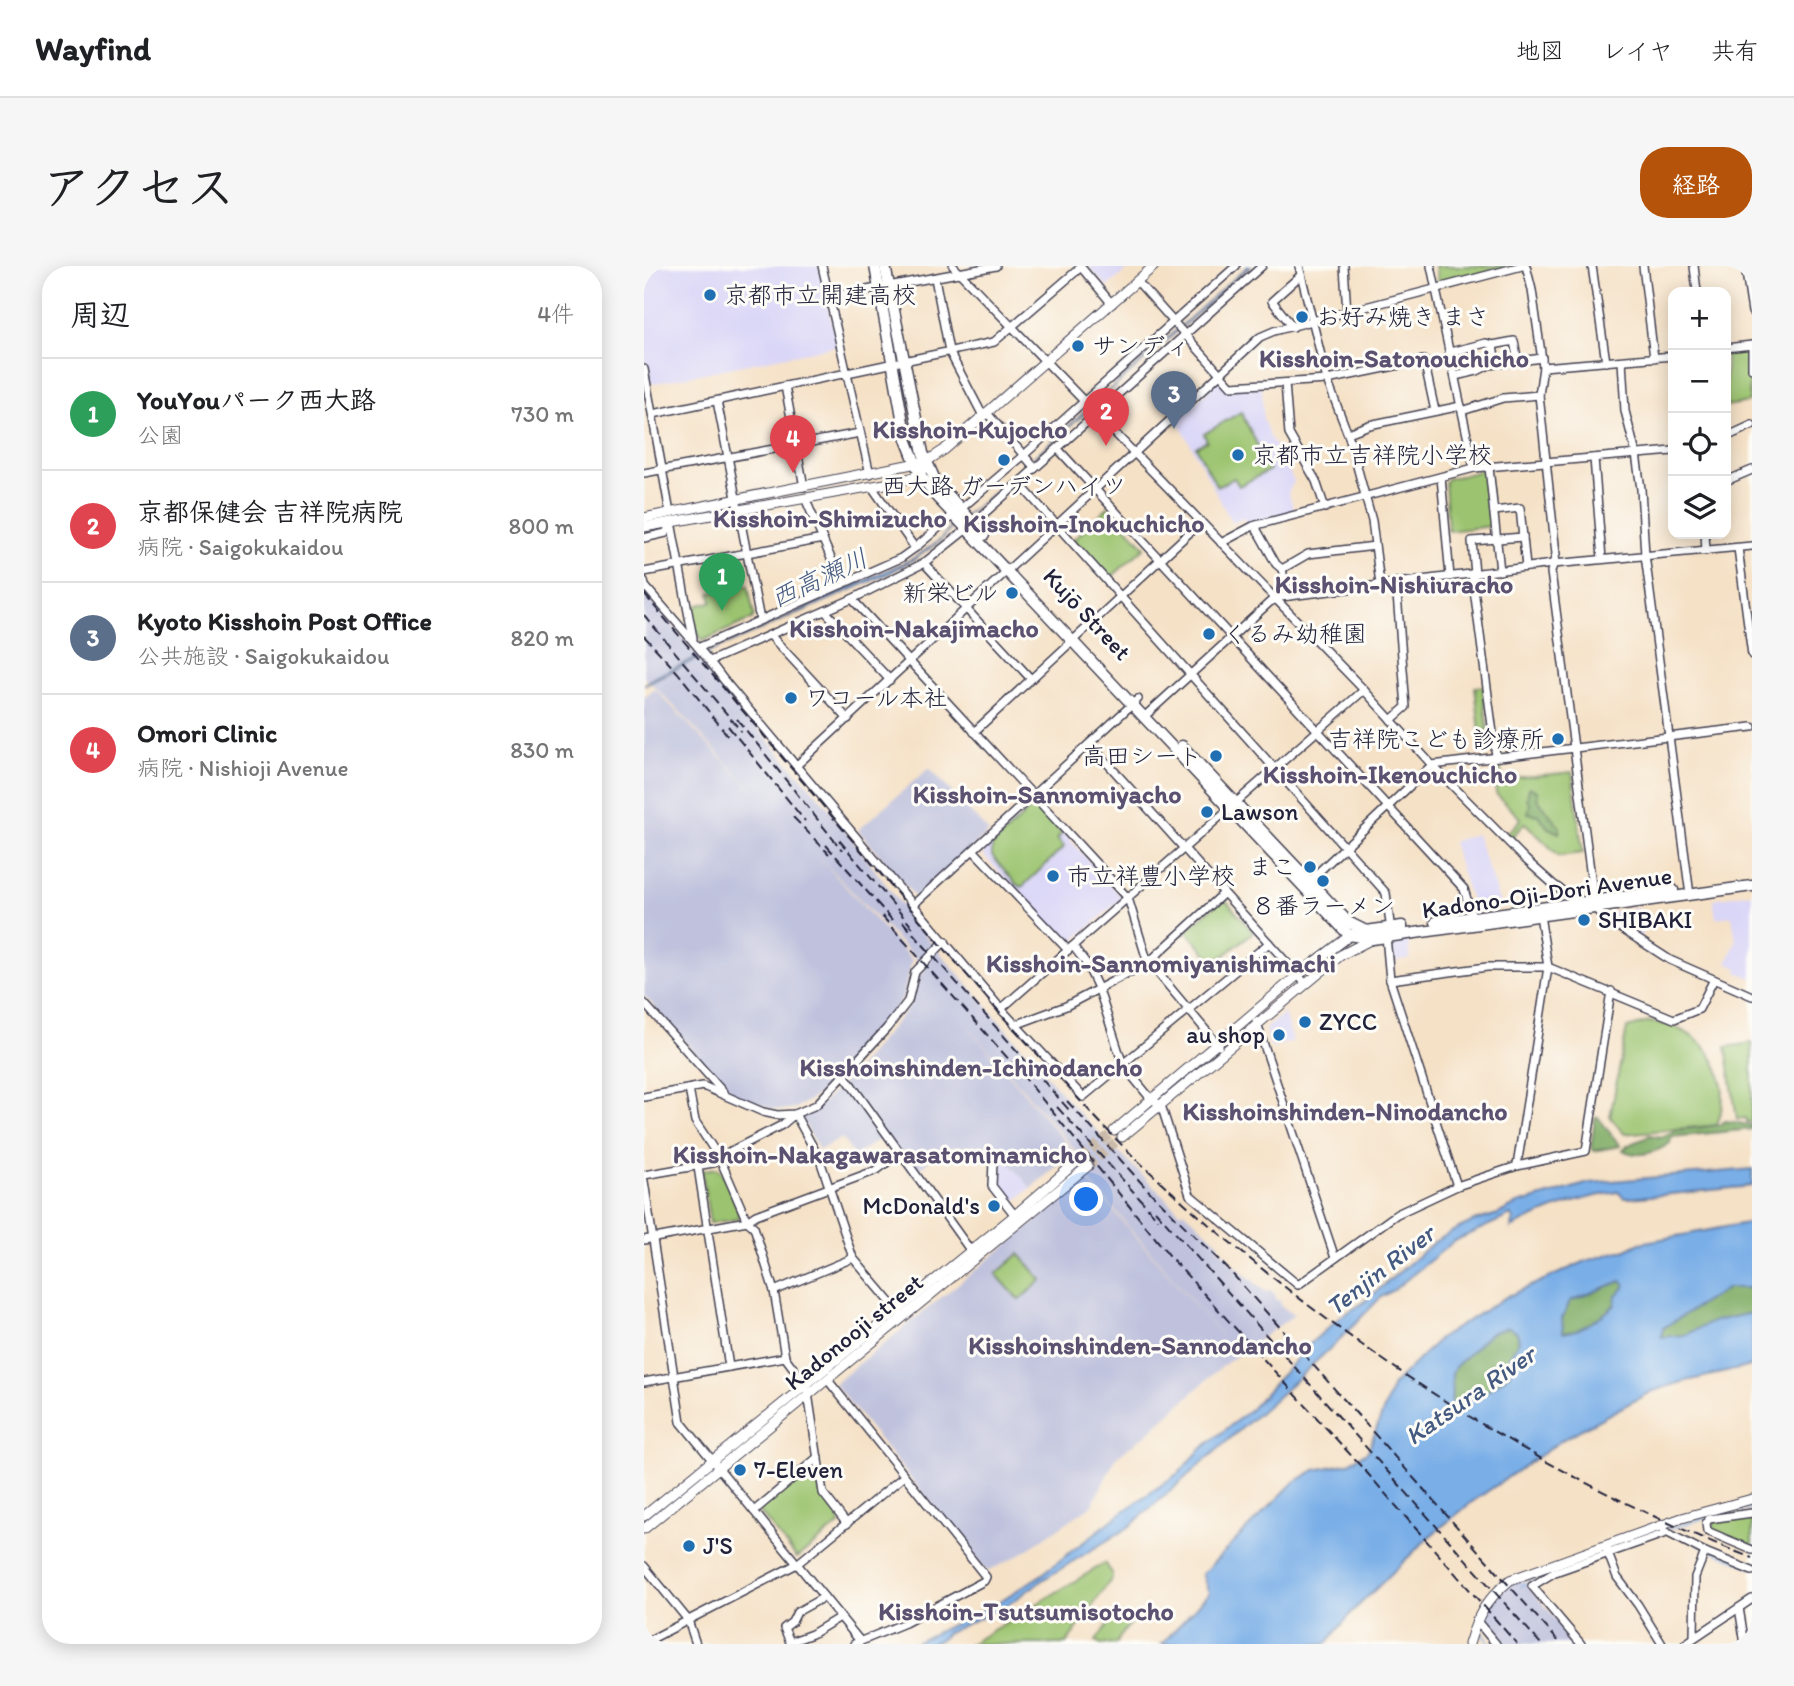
<!DOCTYPE html>
<html lang="ja">
<head>
<meta charset="utf-8">
<style>
	:root { --surface:#fff; --page:#f6f6f6; --text:#202124; --muted:#757577; --line:#e0e0e0; --accent:#b45309 }
	body { margin:0; font-family:Itim,"Klee One",sans-serif; background:var(--page); color:var(--text) }
	.controls { position:absolute; right:21px; top:21px; display:grid; overflow:hidden; border-radius:14px; box-shadow:0 4px 18px #0003 }
	.controls button { width:63px; height:63px; display:grid; place-items:center; padding:0; border:0; border-bottom:2px solid var(--line); background:var(--surface); color:var(--text); font:35px sans-serif }
	.you { position:absolute; left:443px; top:934px; width:24px; height:24px; margin:-18px; border:5px solid #fff; border-radius:50%; background:#1a73e8; box-shadow:0 0 0 10px #1a73e833 }
	.badge { display:grid; place-items:center; width:46px; height:46px; border-radius:50%; background:var(--accent); color:#fff; font-size:23px; font-weight:700 }
	.pin { position:absolute; translate:-50% -58px; filter:drop-shadow(0 2px 4px #0008) }
	.pin::after { content:''; position:absolute; top:37px; width:24px; height:21px; background:inherit; clip-path:polygon(0 0,100% 0,50% 100%) }
	.list { margin:0; padding:0; list-style:none }
	h2 { display:flex; justify-content:space-between; align-items:center; height:91px; margin:0; padding:0 28px; font-size:30px }
	h2 small { font-size:23px; font-weight:400; color:var(--muted) }
	.list li { display:grid; grid-template-columns:46px 1fr auto; gap:21px; align-items:center; box-sizing:border-box; height:112px; padding:0 28px; border-top:2px solid var(--line) }
	.list b { display:block; font-size:26px; white-space:nowrap }
	.list p { margin:0; font-size:23px; white-space:nowrap; color:var(--muted) }
	.list em { font-size:23px; font-style:normal; color:var(--muted) }
	.icon { flex:none; width:38px; height:38px; fill:none; stroke:currentColor; stroke-width:2; stroke-linecap:round; stroke-linejoin:round }
	.map { position:relative; flex:none; width:1108px; height:1378px; overflow:hidden; border-radius:28px }
	header { display:flex; align-items:center; gap:42px; box-sizing:border-box; height:98px; padding:0 35px; background:var(--surface); border-bottom:2px solid var(--line) }
	header strong { font-size:33px }
	nav { display:flex; gap:38px; margin-inline-start:auto; font-size:24px }
	.intro { display:flex; align-items:center; justify-content:space-between; box-sizing:border-box; height:168px; padding:0 42px }
	h1 { margin:0; font-size:49px }
	.button { padding:18px 32px; border-radius:28px; background:var(--accent); color:#fff; font-size:24px; font-weight:700 }
	main { display:flex; gap:42px; padding:0 42px }
	aside { flex:1; background:var(--surface); border-radius:28px; box-shadow:0 4px 18px #0003 }
	.map>svg:first-child { display:block }
	.built { fill:#dad6f7 }
	.industrial { fill:#c0c2dd }
	.green { fill:#9cc470; stroke:#5f7356; stroke-width:2 }
	.forest { fill:#7daa62; stroke:#50664e; stroke-width:2 }
	.water { fill:#79aee7; stroke:#4e6891; stroke-width:2; fill-rule:evenodd }
	.lines { fill:none; stroke-linecap:round; stroke-linejoin:round }
	.stream { stroke:#79aee7; stroke-width:2 }
	.major-tunnel { stroke:#cbbbaa; stroke-width:9; stroke-dasharray:9 4.5; stroke-linecap:butt }
	.minor-casing { stroke:#423f50; stroke-width:10 }
	.major-casing { stroke:#423f50; stroke-width:11 }
	.highway-casing { stroke:#423f50; stroke-width:13 }
	.minor { stroke:#fff; stroke-width:7 }
	.major { stroke:#fff; stroke-width:9 }
	.highway { stroke:#fff; stroke-width:10 }
	.rail { stroke:#22223b; stroke-width:2; stroke-dasharray:10 5; stroke-linecap:butt }
	.poi-dot { fill:#1f6fb2; stroke:#fdfcf7; stroke-width:2.5 }
	.labels { text-anchor:middle; stroke-width:6; stroke-linejoin:round; paint-order:stroke }
	.poi-label { font-size:24px; fill:#22223b; stroke:#fdfcf7; text-anchor:start }
	.street-label { font-size:24px; fill:#22223b; stroke:#fdfcf7 }
	.neighbourhood-label { font-size:26px; font-weight:bold; fill:#5b5171; stroke:#fdfcf7 }
	.water-label { font-size:26px; font-style:italic; fill:#455a80; stroke:#fdfcf7 }
</style>
</head>
<body>
<header>
<strong>Wayfind</strong>
<nav><a>地図</a><a>レイヤ</a><a>共有</a></nav>
</header>
<div class="intro"><h1>アクセス</h1><a class="button">経路</a></div>
<main>
<aside>
<h2>周辺<small>4件</small></h2>
<ul class="list">
<li><span class="badge" style="background:#2e9e5b">1</span><div><b>YouYouパーク西大路</b><p>公園</p></div><em>730 m</em></li>
<li><span class="badge" style="background:#e0444e">2</span><div><b>京都保健会 吉祥院病院</b><p>病院 · Saigokukaidou</p></div><em>800 m</em></li>
<li><span class="badge" style="background:#5c6f8a">3</span><div><b>Kyoto Kisshoin Post Office</b><p>公共施設 · Saigokukaidou</p></div><em>820 m</em></li>
<li><span class="badge" style="background:#e0444e">4</span><div><b>Omori Clinic</b><p>病院 · Nishioji Avenue</p></div><em>830 m</em></li>
</ul>
</aside>
<div class="map">
<svg width="1108" height="1378" viewBox="0 0 1108 1378">
	<rect width="100%" height="100%" fill="#fdfcf7"/>
	<filter id="ink" filterUnits="userSpaceOnUse"><feTurbulence type="fractalNoise" baseFrequency=".0143" numOctaves="2"/><feDisplacementMap in="SourceGraphic" scale="14" xChannelSelector="R" yChannelSelector="G"/><feConvolveMatrix kernelMatrix="1 2 1 2 8 2 1 2 1" color-interpolation-filters="sRGB"/></filter>
	<filter id="wash" filterUnits="userSpaceOnUse"><feTurbulence type="fractalNoise" baseFrequency=".00686" numOctaves="4" result="noise"/><feDisplacementMap in="SourceGraphic" scale="28" xChannelSelector="R" yChannelSelector="G"/><feGaussianBlur stdDeviation="1.57" result="paint"/><feColorMatrix in="noise" values="0 0 0 0 0 0 0 0 0 0 0 0 0 0 0 0 0 1.4 0 .05"/><feComposite in="paint" operator="in"/></filter>
	<g filter="url(#wash)">
		<rect width="100%" height="100%" fill="#f5e1c6"/>
		<g class="built">
			<path d="M0 0H175L193 80 6 118 0 88Z"/>
			<path d="M444 0H488L463 21Z"/>
			<path d="M575 114H578L585 121H618L619 152 625 170 640 194 650 216 644 226 651 246 603 259 599 251 588 257 533 153Z"/>
			<path d="M389 538H393L477 630V633L426 678 423 677 340 590 339 584Z"/>
			<path d="M832 568 857 640 830 644 808 576Z"/>
			<path d="M1108 627V712L1093 706 1094 702 1083 697 1092 675 1088 650 1072 652 1069 633Z"/>
			<path d="M994 642 998 667 996 671 962 650V647Z"/>
			<path d="M764 674 766 693 749 696 747 676Z"/>
			<path d="M640 747 649 775 627 782 621 763Z"/>
			<path d="M350 879 387 922 366 939 350 918Z"/>
		</g>
		<g class="industrial">
			<path d="M0 324 108 456 182 539 277 665 436 848 537 947 540 945 576 978 573 981 585 991 584 994 623 1027 625 1024 631 1028 632 1034 637 1035 636 1039 650 1049 577 1101 503 1168 473 1190 448 1239 380 1286 345 1305 341 1304 190 1118 443 914 588 1082 444 913 450 906 310 744 430 886 387 922 350 879 301 882 268 909 239 871 210 890 198 872 175 884 157 851 171 844 208 809 267 738 276 707 279 709 281 703 170 586 268 694 259 731 250 745 174 829 152 842 138 844 129 843 93 830 83 824 0 729V432L11 423 121 538 30 440 0 411Z"/>
			<path d="M285 502 345 566 272 632 214 564Z"/>
			<path d="M877 1312 933 1378H856L846 1366 849 1362 838 1354 845 1338 867 1316Z"/>
		</g>
		<g class="green">
			<path d="M791 0H869L798 19 794 17Z"/>
			<path d="M1102 83 1106 87 1105 136 1082 140V85Z"/>
			<path d="M597 146 626 204 595 220 590 212 573 221 552 181 563 175 560 168Z"/>
			<path d="M841 204 844 207 848 260 804 265 801 216 803 213Z"/>
			<path d="M464 241 501 281 464 314 429 274Z"/>
			<path d="M104 319 110 349 108 353 58 375 49 358 46 341 68 336 66 327Z"/>
			<path d="M839 420 844 464 836 465 831 421Z"/>
			<path d="M855 493 858 511 860 513 928 506 939 587 915 590 881 557 868 571 863 567 877 553 852 528 849 494Z"/>
			<path d="M390 539 393 540 418 568 413 573 420 581 378 621 372 618 348 590V580Z"/>
			<path d="M581 633 609 666 571 697 542 665 577 634Z"/>
			<path d="M1005 756C1059 759 1093 807 1073 859L980 868 966 851 983 762Z"/>
			<path d="M1108 777V856H1103L1102 852 1093 853 1082 781Z"/>
			<path d="M73 902 82 912 96 950 94 953 66 957 58 906 60 904Z"/>
			<path d="M375 988 398 1014 375 1034 352 1008Z"/>
			<path d="M170 1198 173 1199 177 1228 195 1249 196 1258 153 1292 114 1244Z"/>
			<path d="M1108 1249V1281L1068 1263 1071 1255Z"/>
			<path d="M461 1297 468 1307V1312L422 1378H326Z"/>
			<path d="M473 1346 487 1356 471 1378H457L452 1375Z"/>
		</g>
		<g class="forest">
			<path d="M885 521 893 525 894 534 916 561 915 567 904 562 894 549 884 547 886 537 883 533Z"/>
			<path d="M954 851 976 880 950 885 947 881 951 852Z"/>
			<path d="M1081 855C1091 855 1098 859 1108 859V863L1027 871 1026 877C1014 886 993 893 979 884 986 875 997 876 1006 869L1017 871 1033 864 1076 859Z"/>
			<path d="M977 1015 981 1018C974 1044 946 1064 919 1067L918 1053 926 1035Z"/>
			<path d="M1093 1021 1108 1022V1047L1071 1055 1040 1069 1017 1071 1019 1062 1084 1022Z"/>
			<path d="M864 1061 873 1066 875 1075 864 1093 866 1108 838 1129 807 1141 808 1108 811 1101 846 1067Z"/>
		</g>
		<g class="water">
			<path d="M604 0H607L363 216 309 260 296 275 271 293 245 307 68 385 0 419 9 412 68 384 270 292 296 274 308 259 343 233Z"/>
			<path d="M1108 903V920L986 932H980L974 926C937 931 901 945 867 962L870 953 867 949 810 975 751 1023 736 1032 693 1076 630 1134 485 1261 397 1315 365 1338 303 1367C296 1378 282 1378 269 1378L356 1335 397 1309 477 1247 536 1206 556 1184 607 1143 667 1077 696 1051 719 1037 789 977 811 964 830 955 854 948 871 939 945 917Z"/>
			<path d="M1108 956V1022H1084L1019 1062 1017 1071 1040 1069 1071 1055 1108 1047V1100L1038 1116 1006 1126 921 1172 828 1236 785 1271 709 1345 682 1378H518L565 1327 558 1308 649 1217 671 1204 705 1197 724 1185 749 1119 795 1073 862 1031 942 995 975 985H980L996 977ZM977 1015 981 1018 980 1022 972 1029 971 1039 968 1042C953 1053 939 1065 919 1067L918 1053 926 1035ZM864 1061 873 1066 875 1075 864 1093 866 1108 838 1129 807 1141 808 1108 811 1101 846 1067Z"/>
		</g>
		<g class="lines">
			<g class="stream">
				<path d="M1074 1248 1108 1243"/>
				<path d="M981 1277 1062 1251"/>
				<path d="M1053 1278 1108 1301"/>
				<path d="M877 1320 903 1305"/>
				<path d="M837 1362 836 1365 846 1378"/>
			</g>
		</g>
	</g>
	<g filter="url(#ink)">
		<g class="lines">
			<g class="major-tunnel">
				<path d="M437 892 470 865"/>
				<path d="M444 900 478 871"/>
			</g>
			<defs>
				<g id="minor">
					<path d="M178 0 226 208"/>
					<path d="M309 0 720 424 788 499 882 594 909 618 934 636"/>
					<path d="M436 0 468 38"/>
					<path d="M655 0 683 114 705 171 728 255 736 318"/>
					<path d="M700 0 703 47"/>
					<path d="M787 0 830 202"/>
					<path d="M882 0 888 24 899 101 895 129 912 288 907 306 951 642 958 650 1026 694 1108 730"/>
					<path d="M948 0 962 96"/>
					<path d="M999 0 1010 92"/>
					<path d="M1050 0 1053 26"/>
					<path d="M1101 0 1108 46"/>
					<path d="M291 12 305 85 339 150"/>
					<path d="M493 15 587 120 683 114 780 94 791 145"/>
					<path d="M185 31 352 0"/>
					<path d="M649 61 628 35 657 9"/>
					<path d="M1108 79V103"/>
					<path d="M1082 82 1108 79"/>
					<path d="M806 86 842 77 849 79"/>
					<path d="M978 95 981 145 992 188 997 223 1001 289 1046 629"/>
					<path d="M852 97 849 79 870 75 874 96"/>
					<path d="M899 101 1029 90"/>
					<path d="M0 103 26 247"/>
					<path d="M811 110 833 105 845 99 898 92"/>
					<path d="M641 117 645 168 672 215 681 242"/>
					<path d="M141 120 160 221"/>
					<path d="M73 135 116 354"/>
					<path d="M818 145 859 132 895 129"/>
					<path d="M343 147 391 202"/>
					<path d="M9 148 350 76 437 1"/>
					<path d="M704 167 725 159 817 140"/>
					<path d="M1082 171 1108 159"/>
					<path d="M414 183 820 623 829 654"/>
					<path d="M950 192 958 293"/>
					<path d="M845 201 856 305"/>
					<path d="M0 207 216 167"/>
					<path d="M797 211 806 311"/>
					<path d="M1082 215 1108 204"/>
					<path d="M375 217 742 627 747 665"/>
					<path d="M228 221 271 282"/>
					<path d="M161 232 198 318"/>
					<path d="M850 245 876 242 882 301"/>
					<path d="M27 256 49 372"/>
					<path d="M613 259V264L632 298 638 303 644 330"/>
					<path d="M1061 268 1062 285"/>
					<path d="M0 272 22 267 27 257"/>
					<path d="M577 277 609 260 830 202 1029 185"/>
					<path d="M1094 282 1108 389"/>
					<path d="M280 297 387 413"/>
					<path d="M638 303 664 288 731 280"/>
					<path d="M0 306 179 273"/>
					<path d="M828 308 852 490"/>
					<path d="M831 308 828 275 879 271"/>
					<path d="M0 315 1 320C27 351 55 380 79 413L357 743 439 831 625 677"/>
					<path d="M208 333 484 632 503 694 575 780"/>
					<path d="M181 345 246 414"/>
					<path d="M126 369 204 453"/>
					<path d="M56 381 257 292 271 282 380 189 592 0"/>
					<path d="M66 395 208 333 280 297 324 262 618 0"/>
					<path d="M501 450 626 336 637 331 909 298 1108 280"/>
					<path d="M747 454 762 441 752 316"/>
					<path d="M330 466 557 256"/>
					<path d="M446 478 662 718"/>
					<path d="M153 499 616 71 630 65 878 0"/>
					<path d="M330 585 424 684"/>
					<path d="M664 616 788 499 1108 461"/>
					<path d="M270 638 494 433"/>
					<path d="M742 670 746 714 813 920"/>
					<path d="M429 680 442 697 455 724 479 799 507 833 517 839 546 929 654 1019 753 948 813 920 873 900 904 701 896 649"/>
					<path d="M746 714 843 701H904L1030 753 1055 743 1069 715"/>
					<path d="M0 737 79 826"/>
					<path d="M357 743 720 424"/>
					<path d="M612 755 691 992"/>
					<path d="M371 759 422 740 505 696 580 627"/>
					<path d="M201 810 329 988"/>
					<path d="M45 823 51 855 76 893 103 955 110 961 130 1025 141 1091 161 1118 164 1127 179 1227 203 1258"/>
					<path d="M0 831 59 820 119 846 133 849 151 848 172 839 243 762 264 735 271 706 301 675"/>
					<path d="M349 895 348 920 373 952"/>
					<path d="M873 900 942 885 967 725"/>
					<path d="M54 901 85 1101"/>
					<path d="M0 909 69 897 79 889 138 859 151 848 176 894 209 992 259 1051"/>
					<path d="M0 915 37 1156 216 1375"/>
					<path d="M0 974 103 955 112 949 233 904 256 887"/>
					<path d="M130 1025 209 992"/>
					<path d="M183 1113 342 1311 340 1315 261 1357 210 1378"/>
					<path d="M0 1116 141 1091"/>
					<path d="M110 1245 174 1191"/>
					<path d="M1108 1247 1065 1253 1062 1257 1063 1265 1108 1284"/>
					<path d="M1020 1265 1061 1286 1108 1305"/>
					<path d="M962 1282 973 1311 994 1339 1018 1378"/>
					<path d="M0 1300 44 1354 52 1378"/>
					<path d="M180 1331 153 1346 148 1356 140 1362 146 1376 168 1368 196 1351"/>
					<path d="M1095 1342 1101 1378"/>
					<path d="M832 1354 852 1378"/>
					<path d="M1050 1371 1051 1311 1061 1286"/>
					<path d="M0 1377 153 1298 260 1210"/>
					<path d="M937 1378 888 1320 911 1306 1022 1267"/>
					<path d="M1041 1378 1108 1333"/>
				</g>
				<g id="major">
					<path d="M0 252 283 195 300 184 510 0"/>
					<path d="M0 261 252 216C262 213 273 212 279 203"/>
					<path d="M470 865 654 709 708 668"/>
					<path d="M478 871 697 689 728 673"/>
					<path d="M0 1250 371 949 437 892"/>
					<path d="M0 1263 444 900"/>
					<path d="M825 1378C834 1348 841 1335 866 1314L1038 1252 1108 1233"/>
				</g>
				<g id="highway">
					<path d="M231 0 262 173 276 208 290 228 705 669 728 673 1108 620"/>
					<path d="M241 0 279 187 291 214 340 269"/>
					<path d="M538 480 704 656 722 665 758 660"/>
					<path d="M792 656 1029 624"/>
				</g>
			</defs>
			<use href="#minor" class="minor-casing"/>
			<use href="#major" class="major-casing"/>
			<use href="#highway" class="highway-casing"/>
			<use href="#minor" class="minor"/>
			<use href="#major" class="major"/>
			<use href="#highway" class="highway"/>
			<g class="rail">
				<path d="M0 328C82 425 164 522 246 619 301 684 356 748 414 810 439 838 464 866 491 892 670 1060 878 1203 1108 1292"/>
				<path d="M0 349 97 465"/>
				<path d="M0 370 34 407 85 471"/>
				<path d="M93 453 198 584"/>
				<path d="M84 460 161 555"/>
				<path d="M149 551 185 588"/>
				<path d="M195 574 269 662"/>
				<path d="M182 579 249 655"/>
				<path d="M238 650 376 806 530 995 724 1208 873 1378"/>
				<path d="M259 656 426 845"/>
				<path d="M423 835 502 922 584 1003 917 1378"/>
				<path d="M413 841 514 953"/>
				<path d="M511 944 897 1378"/>
			</g>
		</g>
	</g>
	<g class="poi-dot">
		<circle cx="66" cy="29" r="7"/>
		<circle cx="658" cy="51" r="7"/>
		<circle cx="434" cy="80" r="7"/>
		<circle cx="594" cy="189" r="7"/>
		<circle cx="360" cy="194" r="7"/>
		<circle cx="368" cy="327" r="7"/>
		<circle cx="565" cy="368" r="7"/>
		<circle cx="147" cy="432" r="7"/>
		<circle cx="914" cy="473" r="7"/>
		<circle cx="572" cy="490" r="7"/>
		<circle cx="563" cy="546" r="7"/>
		<circle cx="666" cy="601" r="7"/>
		<circle cx="409" cy="610" r="7"/>
		<circle cx="679" cy="615" r="7"/>
		<circle cx="940" cy="654" r="7"/>
		<circle cx="661" cy="756" r="7"/>
		<circle cx="635" cy="769" r="7"/>
		<circle cx="350" cy="940" r="7"/>
		<circle cx="96" cy="1204" r="7"/>
		<circle cx="45" cy="1280" r="7"/>
	</g>
	<g class="labels">
		<g class="poi-label">
			<text x="80" y="37">京都市立開建高校</text>
			<text x="672" y="59">お好み焼き まさ</text>
			<text x="448" y="88">サンディ</text>
			<text x="608" y="197">京都市立吉祥院小学校</text>
			<text x="360" y="228" text-anchor="middle">西大路 ガーデンハイツ</text>
			<text x="354" y="335" text-anchor="end">新栄ビル</text>
			<text x="579" y="376">くるみ幼稚園</text>
			<text x="161" y="440">ワコール本社</text>
			<text x="900" y="481" text-anchor="end">吉祥院こども診療所</text>
			<text x="558" y="498" text-anchor="end">高田シート</text>
			<text x="577" y="554">Lawson</text>
			<text x="652" y="609" text-anchor="end">まこ</text>
			<text x="423" y="618">市立祥豊小学校</text>
			<text x="679" y="648" text-anchor="middle">８番ラーメン</text>
			<text x="954" y="662">SHIBAKI</text>
			<text x="675" y="764">ZYCC</text>
			<text x="621" y="777" text-anchor="end">au shop</text>
			<text x="336" y="948" text-anchor="end">McDonald's</text>
			<text x="110" y="1212">7-Eleven</text>
			<text x="59" y="1288">J'S</text>
		</g>
		<g class="street-label">
			<text transform="translate(443 348) rotate(47)" y="8">Kujō Street</text>
			<text transform="translate(903 627) rotate(-8)" y="8">Kadono-Oji-Dori Avenue</text>
			<text transform="translate(210 1066) rotate(-39)" y="8">Kadonooji street</text>
		</g>
		<g class="neighbourhood-label">
			<text x="750" y="101">Kisshoin-Satonouchicho</text>
			<text x="326" y="172">Kisshoin-Kujocho</text>
			<text x="186" y="261">Kisshoin-Shimizucho</text>
			<text x="440" y="266">Kisshoin-Inokuchicho</text>
			<text x="750" y="327">Kisshoin-Nishiuracho</text>
			<text x="270" y="371">Kisshoin-Nakajimacho</text>
			<text x="746" y="517">Kisshoin-Ikenouchicho</text>
			<text x="403" y="537">Kisshoin-Sannomiyacho</text>
			<text x="517" y="706">Kisshoin-Sannomiyanishimachi</text>
			<text x="327" y="810">Kisshoinshinden-Ichinodancho</text>
			<text x="701" y="854">Kisshoinshinden-Ninodancho</text>
			<text x="236" y="897">Kisshoin-Nakagawarasatominamicho</text>
			<text x="496" y="1088">Kisshoinshinden-Sannodancho</text>
			<text x="382" y="1354">Kisshoin-Tsutsumisotocho</text>
		</g>
		<g class="water-label">
			<text transform="translate(175 312) rotate(-25)" y="9">西高瀬川</text>
			<text transform="translate(736 1004) rotate(-38)" y="9">Tenjin River</text>
			<text transform="translate(826 1129) rotate(-35)" y="9">Katsura River</text>
		</g>
	</g>
</svg>
<div class="controls">
<button>+</button>
<button>−</button>
<button><svg class="icon" aria-label="locate" viewBox="0 0 24 24"><circle cx="12" cy="12" r="6"/><path d="M12 2v4M12 18v4M2 12h4M18 12h4"/></svg></button>
<button><svg class="icon" aria-label="layers" viewBox="0 0 24 24"><path d="M12 4l9 5-9 5-9-5zM3 14l9 5 9-5"/></svg></button>
</div>
<div class="you"></div>
<div class="pin badge" style="left:78px;top:345px;background:#2e9e5b">1</div>
<div class="pin badge" style="left:462px;top:180px;background:#e0444e">2</div>
<div class="pin badge" style="left:530px;top:163px;background:#5c6f8a">3</div>
<div class="pin badge" style="left:149px;top:207px;background:#e0444e">4</div>
</div>
</main>
</body>
</html>
